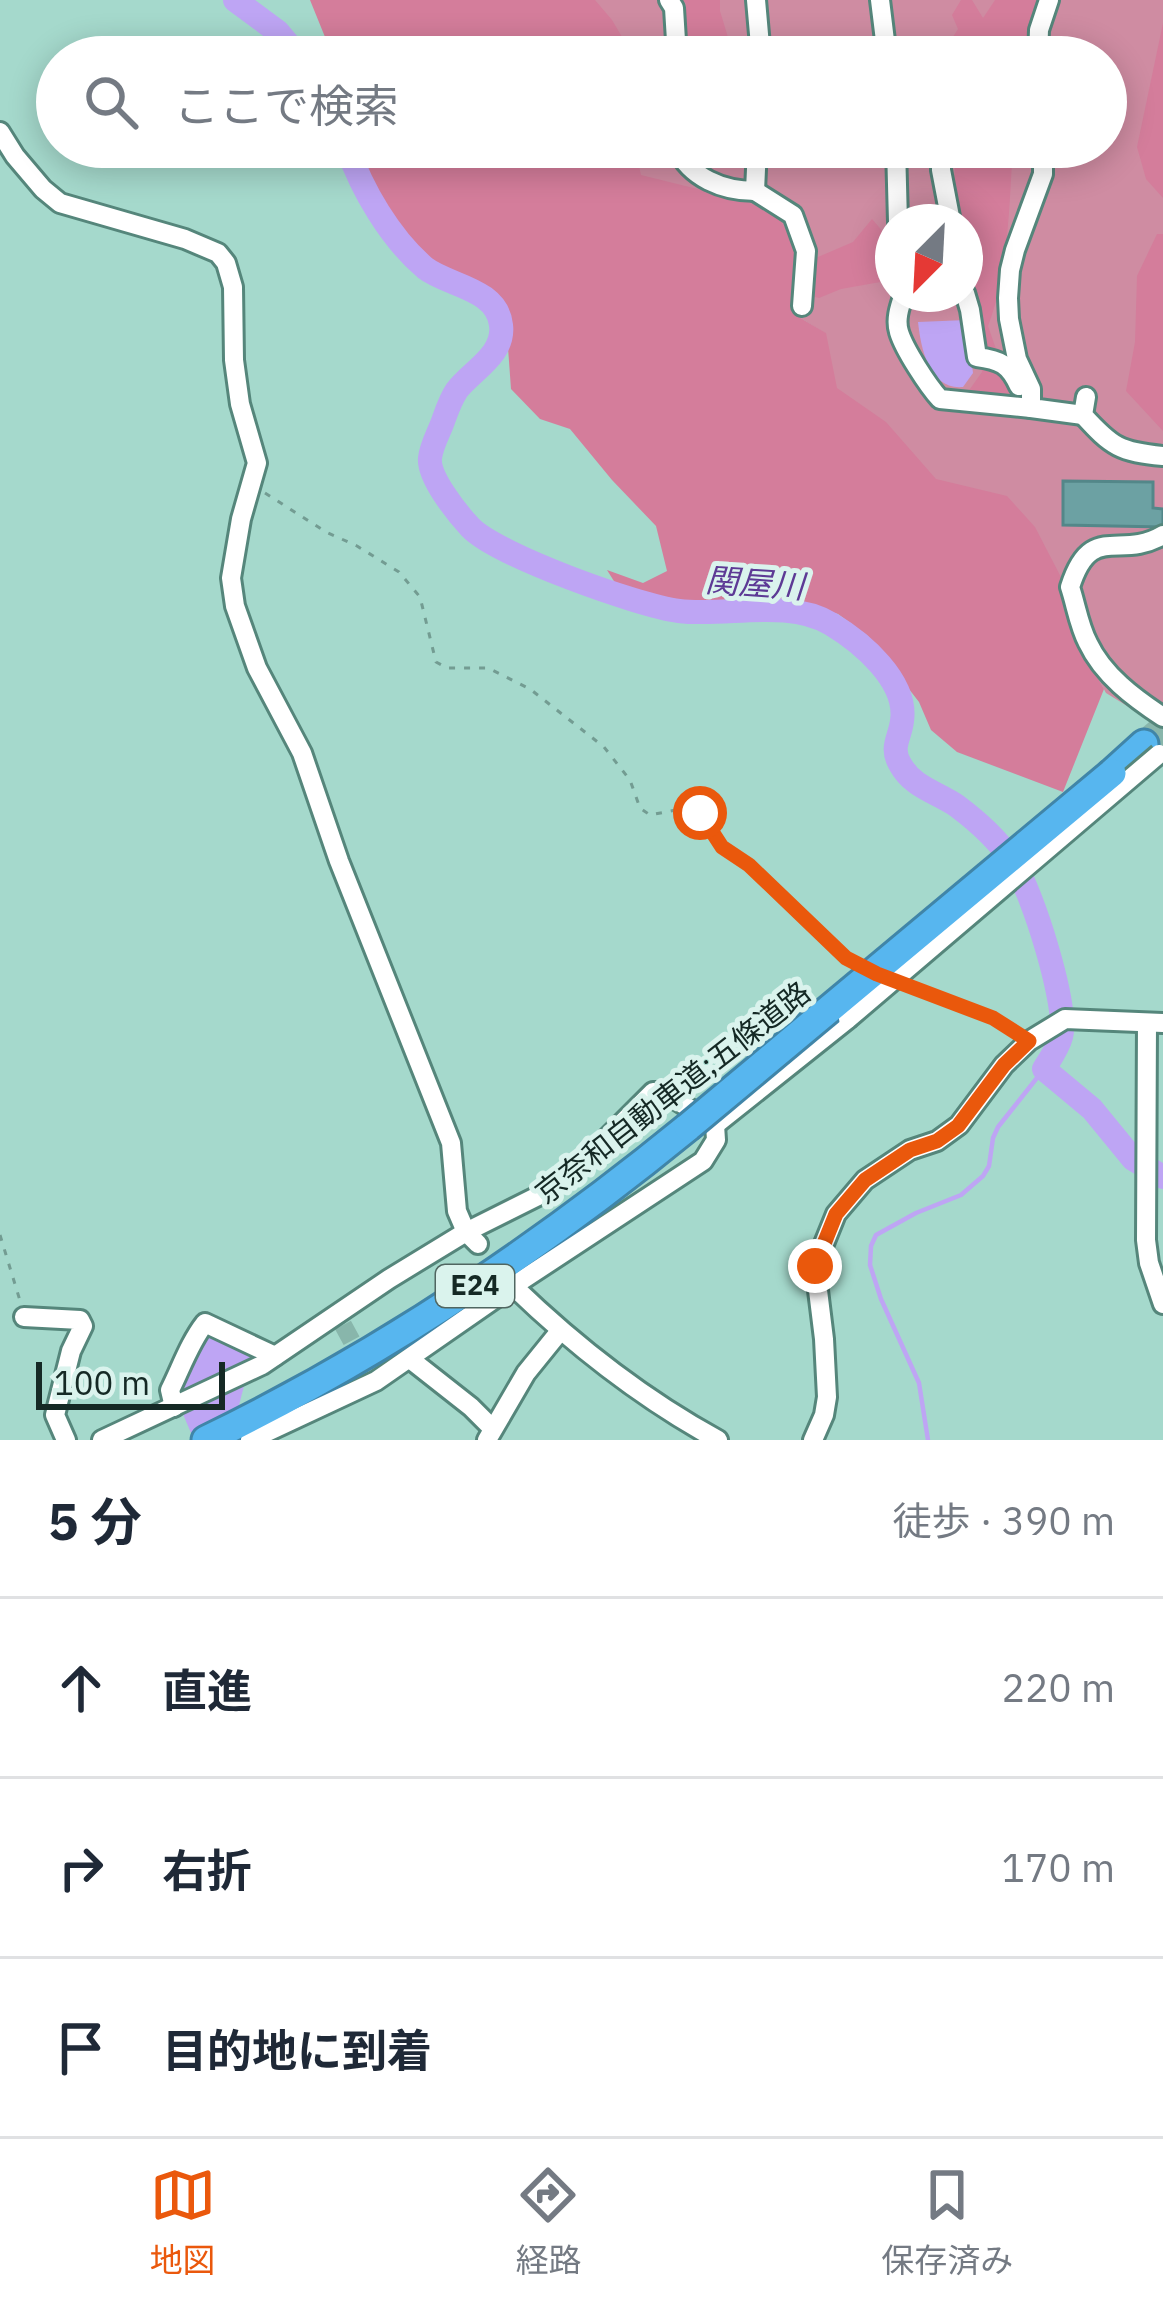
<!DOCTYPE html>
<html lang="ja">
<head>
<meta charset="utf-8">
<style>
	:root { --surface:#fff; --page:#f2f2f3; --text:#1f2937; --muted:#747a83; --line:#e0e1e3; --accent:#ea580c }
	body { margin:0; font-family:"IBM Plex Sans","Noto Sans JP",sans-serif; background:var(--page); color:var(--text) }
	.compass { position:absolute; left:875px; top:204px; width:108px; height:108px; border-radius:50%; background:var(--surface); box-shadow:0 6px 30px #0003; rotate:204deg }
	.scale { position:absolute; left:36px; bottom:30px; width:189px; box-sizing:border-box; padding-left:12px; border:6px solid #152925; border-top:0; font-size:33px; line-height:42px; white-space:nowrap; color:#152925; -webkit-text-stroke:9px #daf3ed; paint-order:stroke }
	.stop { position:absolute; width:36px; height:36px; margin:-27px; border:9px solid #ea580c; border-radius:50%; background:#fff }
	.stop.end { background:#ea580c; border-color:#fff; box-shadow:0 3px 12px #0008 }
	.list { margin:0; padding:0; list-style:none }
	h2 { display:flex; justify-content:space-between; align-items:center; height:156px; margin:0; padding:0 48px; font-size:51px }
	h2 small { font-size:39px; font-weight:400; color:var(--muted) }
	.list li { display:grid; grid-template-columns:78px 1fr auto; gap:36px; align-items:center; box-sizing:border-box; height:180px; padding:0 48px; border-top:3px solid var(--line) }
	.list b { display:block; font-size:45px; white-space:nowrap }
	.list em { font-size:39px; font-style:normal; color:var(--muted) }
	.icon { flex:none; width:66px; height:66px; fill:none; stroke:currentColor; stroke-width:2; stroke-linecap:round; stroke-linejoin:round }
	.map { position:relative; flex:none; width:1163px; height:1440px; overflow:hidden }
	.search { position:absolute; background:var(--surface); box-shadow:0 6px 30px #0003; left:36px; right:36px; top:36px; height:132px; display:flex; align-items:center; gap:30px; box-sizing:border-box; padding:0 42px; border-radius:66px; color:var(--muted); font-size:45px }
	.sheet { height:696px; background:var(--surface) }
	nav { display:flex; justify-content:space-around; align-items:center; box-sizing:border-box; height:168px; border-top:3px solid var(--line); background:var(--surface); font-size:33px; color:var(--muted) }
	nav a { display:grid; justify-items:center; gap:6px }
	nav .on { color:var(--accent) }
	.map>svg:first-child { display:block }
	.green { fill:#cf8ca2; fill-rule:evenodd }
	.forest { fill:#d47d9b }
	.water { fill:#bea5f4 }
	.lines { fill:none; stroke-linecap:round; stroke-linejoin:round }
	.stream { stroke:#bea5f4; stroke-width:4.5 }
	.river { stroke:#bea5f4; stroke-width:24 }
	.building { fill:#6ca1a3; stroke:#538789; stroke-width:3 }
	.minor-tunnel { stroke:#88b6ab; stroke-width:18; stroke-dasharray:18 9; stroke-linecap:butt }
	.highway-tunnel { stroke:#88b6ab; stroke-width:27; stroke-dasharray:27 14; stroke-linecap:butt }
	.minor-casing { stroke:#55867b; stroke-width:24 }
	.highway-casing { stroke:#4085a8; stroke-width:33 }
	.path { stroke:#739c92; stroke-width:3; stroke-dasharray:6 9; stroke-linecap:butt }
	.minor { stroke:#fff; stroke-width:18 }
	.highway { stroke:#57b6ef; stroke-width:27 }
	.minor-bridge-casing { stroke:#55867b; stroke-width:24; stroke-linecap:butt }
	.highway-bridge-casing { stroke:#4085a8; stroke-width:33; stroke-linecap:butt }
	.minor-bridge { stroke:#fff; stroke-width:18 }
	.highway-bridge { stroke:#57b6ef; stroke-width:27 }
	.route { stroke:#ea580c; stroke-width:15 }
	.labels { text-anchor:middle; stroke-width:10; stroke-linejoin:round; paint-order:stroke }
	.shield { fill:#daf3ed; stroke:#506661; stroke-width:3 }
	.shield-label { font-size:27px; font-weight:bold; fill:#152925 }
	.street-label { font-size:30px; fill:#152925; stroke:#daf3ed }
	.water-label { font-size:33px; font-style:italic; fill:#5d3a95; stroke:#daf3ed }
</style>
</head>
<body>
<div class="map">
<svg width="1163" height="1440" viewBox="0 0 1163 1440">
	<rect width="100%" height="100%" fill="#a5d9cc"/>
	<path class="green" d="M535 0H1163V728L1106 693 1063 612 931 485 809 382 825 333 781 306 622 180 618 147H1106V57H592ZM893 222H965V294H893Z"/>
	<g class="forest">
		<path d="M310 0H595L612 20 634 57H345L344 49 325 37Z"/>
		<path d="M683 0H720V11L734 57H688L684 31 686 4Z"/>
		<path d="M961 0H972L983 18 995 0H1039L1034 16 1030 57H946L947 46 958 29 952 15Z"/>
		<path d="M1163 23V198L1146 179 1137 147Z"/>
		<path d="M357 147H635L641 175 742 200 763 208 780 219 797 249 818 257 853 242 872 219C892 241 898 252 886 281L841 289 819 298 794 291 799 317 826 333 837 388 886 422 936 479 1007 496 1035 527 1063 581 1082 649 1104 689 1063 792 957 752 931 730 919 702 868 636 838 614 773 597 683 602 617 586 607 570 643 583 667 571 656 526 612 480 570 429 540 419 511 389 507 334 501 305 482 288 424 258 412 245 373 184Z"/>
		<path d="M956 147H1013C1009 205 1009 271 988 326L1013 398 965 396 982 372 975 311 965 266V222H958L954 187Z"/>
		<path d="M1157 234H1163V431L1126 391 1135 342 1137 276Z"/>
	</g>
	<g class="water">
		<path d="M966 320 973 373 963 387C929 390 921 349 918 322Z"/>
		<path d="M216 1333 253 1351 237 1413 194 1440 174 1393 203 1336Z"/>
	</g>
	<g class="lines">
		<path class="stream" d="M928 1440 919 1383 881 1299 870 1265 871 1246 876 1235 916 1213 961 1195 983 1176 989 1166 993 1138 998 1127 1044 1069"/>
		<g class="river">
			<path d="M235 0 278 32 299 57"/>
			<path d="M347 147C362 190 390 238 425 268 448 286 497 288 501 325 505 355 471 371 457 390 450 400 446 413 442 424 438 434 431 447 430 458 428 477 457 513 470 527 496 555 639 606 679 611 726 617 788 598 831 624 861 642 908 681 902 721 900 738 890 747 900 764 913 788 937 792 957 806 977 821 1001 843 1014 864 1032 891 1069 1007 1061 1037 1058 1048 1050 1059 1044 1069L1092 1109 1133 1159 1163 1177"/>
		</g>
	</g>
	<path class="building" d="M1063 481 1153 482V508L1163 509V527L1063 525Z"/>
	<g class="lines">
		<path class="minor-tunnel" d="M343 1325 369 1373"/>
		<path class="highway-tunnel" d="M1144 744 1163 728"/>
		<defs>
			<g id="minor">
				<path d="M669 0 674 8 677 57"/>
				<path d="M756 0 761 57"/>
				<path d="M880 0 887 57"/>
				<path d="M1038 57 1039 30 1049 0"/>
				<path d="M0 132 15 156 43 189 60 203 185 239 218 253 226 263 233 287 234 360 240 404 257 463 241 519 231 578 235 606 257 668 302 753 339 861 451 1143 457 1211 466 1232 478 1244"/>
				<path d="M676 147C690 178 723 191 755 191L757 147"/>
				<path d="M896 147 898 222"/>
				<path d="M941 147V170L951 222"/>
				<path d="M1043 147V174L1015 250 1010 270 1008 298 1009 319 1017 359 1031 389V408L1083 415"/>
				<path d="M755 191 793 215 806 251 802 306"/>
				<path d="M965 293 970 310 977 357C1000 360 1009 364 1019 386"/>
				<path d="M904 294C900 306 895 319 899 332 904 349 928 386 940 399L1031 408"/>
				<path d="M1086 397 1083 415C1112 447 1120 452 1163 456"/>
				<path d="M1163 535C1119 561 1091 521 1070 587 1076 605 1079 626 1088 643 1103 675 1134 698 1163 717"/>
				<path d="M1147 1023 1146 1240 1149 1263 1163 1304"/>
				<path d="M715 1125 848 1019"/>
				<path d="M513 1286C574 1345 643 1399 718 1440"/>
				<path d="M24 1317 80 1320 83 1326 71 1351 55 1415 66 1440"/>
				<path d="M410 1359 471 1407 492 1428"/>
				<path d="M174 1407 170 1390C181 1368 190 1342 205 1323L275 1356"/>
				<path d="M102 1440 262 1365 389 1279 466 1232 536 1197 586 1159 653 1092H664L715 1125 716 1140 703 1161 513 1286 376 1381 250 1440"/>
				<path d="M487 1440 526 1373 560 1331"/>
				<path d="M813 1440 824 1415 827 1397 824 1339 815 1266 836 1214 865 1180 910 1150 937 1141 959 1125 1004 1065 1029 1041 1065 1019 1163 1023"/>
			</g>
			<g id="highway">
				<path d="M1112 773 1144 744"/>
				<path d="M206 1440C379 1356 539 1249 688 1127"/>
			</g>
		</defs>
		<use href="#minor" class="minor-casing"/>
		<use href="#highway" class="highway-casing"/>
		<g class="path">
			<path d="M265 493 326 532 357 546 399 572 420 597 436 662 447 668H488L530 689 604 747 630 780 640 808 650 815 686 808 699 813 722 847 749 865 789 906 853 961"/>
			<path d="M912 986 993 1018 1018 1033"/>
			<path d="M0 1235 21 1304"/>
		</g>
		<use href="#minor" class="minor"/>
		<use href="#highway" class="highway"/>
		<defs>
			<path id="minor-bridge" d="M848 1019 1159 754"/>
			<path id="highway-bridge" d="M688 1127 1112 773"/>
		</defs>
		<use href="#minor-bridge" class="minor-bridge-casing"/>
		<use href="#highway-bridge" class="highway-bridge-casing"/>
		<use href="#minor-bridge" class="minor-bridge"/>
		<use href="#highway-bridge" class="highway-bridge"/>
	</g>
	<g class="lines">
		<path class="route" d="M700 813 722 847 749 865 846 958 877 974 993 1018 1029 1041 1004 1065 958 1126 937 1141 910 1150 865 1180 836 1214 815 1266"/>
	</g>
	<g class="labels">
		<rect class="shield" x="436" y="1265" width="78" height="42" rx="9"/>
		<g class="shield-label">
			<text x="475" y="1295">E24</text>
		</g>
		<g class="street-label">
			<text transform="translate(673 1093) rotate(-38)" y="10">京奈和自動車道;五條道路</text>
		</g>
		<g class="water-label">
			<text transform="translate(755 583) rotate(4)" y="12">関屋川</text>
		</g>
	</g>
</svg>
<svg class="compass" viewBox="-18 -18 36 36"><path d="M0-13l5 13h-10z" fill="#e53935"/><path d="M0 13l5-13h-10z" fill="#747a83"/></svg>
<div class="scale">100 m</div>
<div class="stop" style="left:700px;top:813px"></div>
<div class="stop end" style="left:815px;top:1266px"></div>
<div class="search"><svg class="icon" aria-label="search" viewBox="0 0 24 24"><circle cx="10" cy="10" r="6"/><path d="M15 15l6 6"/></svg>ここで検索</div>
</div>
<section class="sheet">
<h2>5 分<small>徒歩 · 390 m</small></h2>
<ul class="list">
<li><svg class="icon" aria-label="ahead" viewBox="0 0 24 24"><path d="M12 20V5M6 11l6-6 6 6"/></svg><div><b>直進</b></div><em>220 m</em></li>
<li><svg class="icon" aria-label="right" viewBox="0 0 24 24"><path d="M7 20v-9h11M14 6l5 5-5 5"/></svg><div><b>右折</b></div><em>170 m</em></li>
<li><svg class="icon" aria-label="arrive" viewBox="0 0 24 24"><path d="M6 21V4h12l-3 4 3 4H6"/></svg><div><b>目的地に到着</b></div></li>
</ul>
</section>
<nav>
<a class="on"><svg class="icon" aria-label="map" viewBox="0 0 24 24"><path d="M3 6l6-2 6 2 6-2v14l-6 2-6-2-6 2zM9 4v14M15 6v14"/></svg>地図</a>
<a><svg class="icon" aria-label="directions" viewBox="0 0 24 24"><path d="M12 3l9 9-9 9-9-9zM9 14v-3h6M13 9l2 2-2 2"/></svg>経路</a>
<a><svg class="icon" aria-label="saved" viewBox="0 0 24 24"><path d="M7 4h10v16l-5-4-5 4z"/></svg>保存済み</a>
</nav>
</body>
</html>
